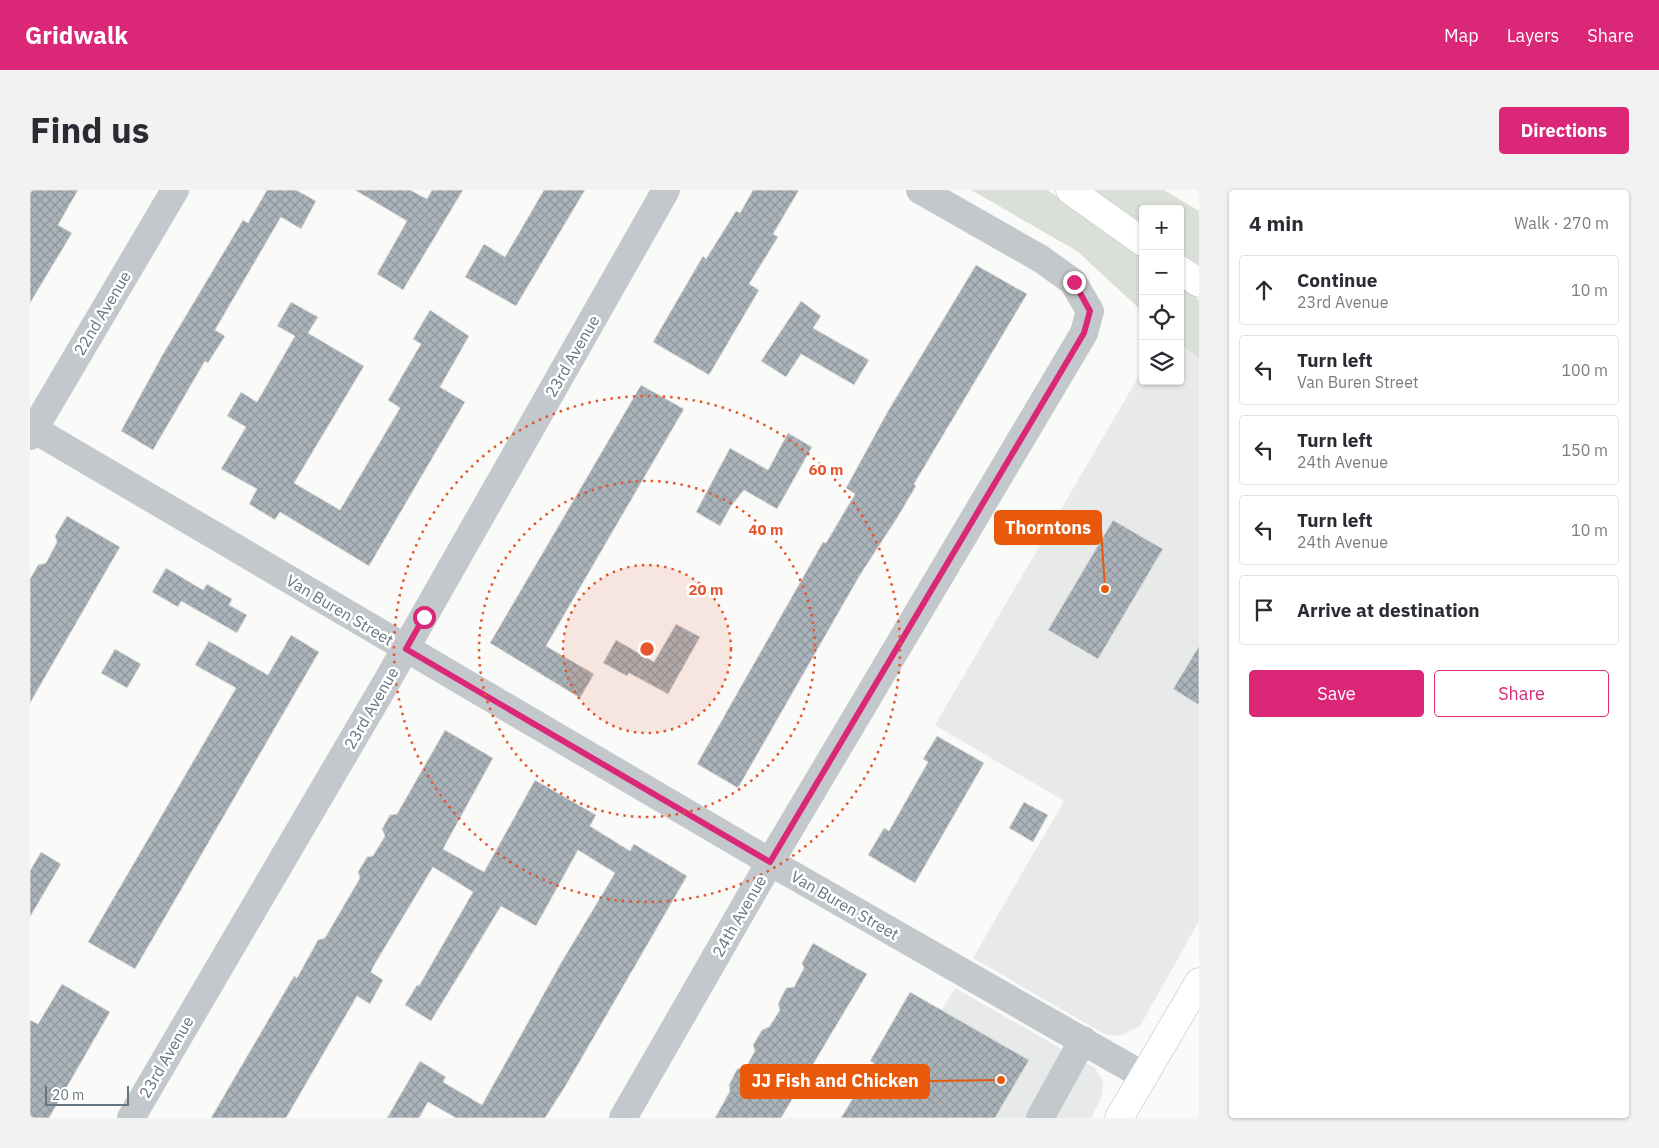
<!DOCTYPE html>
<html lang="en">
<head>
<meta charset="utf-8">
<style>
	:root { --surface:#fff; --page:#f2f2f3; --text:#2b2b33; --muted:#7c7c81; --line:#e1e1e2; --accent:#db2777 }
	body { margin:0; font-family:"IBM Plex Sans",sans-serif; background:var(--page); color:var(--text) }
	.controls { position:absolute; right:15px; top:15px; display:grid; overflow:hidden; border-radius:5px; box-shadow:0 1px 4px #0004 }
	.controls button { width:45px; height:45px; display:grid; place-items:center; padding:0; border:0; border-bottom:1px solid var(--line); background:var(--surface); color:var(--text); font:25px sans-serif }
	.scale { position:absolute; left:15px; bottom:12px; width:84px; box-sizing:border-box; padding-left:5px; border:2px solid #657683; border-top:0; font-size:14px; line-height:18px; white-space:nowrap; color:#657683; -webkit-text-stroke:4px #fff; paint-order:stroke }
	.stop { position:absolute; width:15px; height:15px; margin:-11px; border:4px solid #db2777; border-radius:50%; background:#fff }
	.stop.end { background:#db2777; border-color:#fff; box-shadow:0 1px 5px #0008 }
	.list { margin:0; padding:0; list-style:none }
	h2 { display:flex; justify-content:space-between; align-items:center; height:65px; margin:0; padding:0 20px; font-size:21px }
	h2 small { font-size:16px; font-weight:400; color:var(--muted) }
	.list li { display:grid; grid-template-columns:32px 1fr auto; gap:15px; align-items:center; box-sizing:border-box; height:70px; margin:0 10px 10px; padding:0 10px; border:1px solid var(--line); border-radius:5px }
	.list b { display:block; font-size:19px; white-space:nowrap }
	.list p { margin:0; font-size:16px; white-space:nowrap; color:var(--muted) }
	.list em { font-size:16px; font-style:normal; color:var(--muted) }
	.actions { display:flex; gap:10px; padding:15px 20px }
	.actions a { flex:1; padding:11px 0; border:1px solid var(--accent); border-radius:5px; text-align:center; font-size:18px; color:var(--accent) }
	.actions .main { background:var(--accent); color:#fff }
	.icon { flex:none; width:28px; height:28px; fill:none; stroke:currentColor; stroke-width:2; stroke-linecap:round; stroke-linejoin:round }
	.map { position:relative; flex:none; width:1169px; height:928px; overflow:hidden; border-radius:5px }
	header { display:flex; align-items:center; gap:30px; box-sizing:border-box; height:70px; padding:0 25px; background:var(--accent); color:#fff }
	header strong { font-size:24px }
	nav { display:flex; gap:28px; margin-inline-start:auto; font-size:18px }
	.intro { display:flex; align-items:center; justify-content:space-between; box-sizing:border-box; height:120px; padding:0 30px }
	h1 { margin:0; font-size:35px }
	.button { padding:12px 22px; border-radius:5px; background:var(--accent); color:#fff; font-size:18px; font-weight:700 }
	main { display:flex; gap:30px; padding:0 30px }
	aside { flex:1; background:var(--surface); border-radius:5px; box-shadow:0 1px 4px #0004 }
	.map>svg:first-child { display:block }
	.built { fill:#e8e9e9 }
	.green { fill:#dadfd7 }
	.building { fill:url(#building-cross-hatch); stroke:#dcdcda }
	.lines { fill:none; stroke-linecap:round; stroke-linejoin:round }
	.major-casing { stroke:#b5babe; stroke-width:29 }
	.highway-casing { stroke:#b4b9bd; stroke-width:29 }
	.minor { stroke:#c3c8cc; stroke-width:28 }
	.major { stroke:#fff; stroke-width:28 }
	.highway { stroke:#fff; stroke-width:28 }
	.route { stroke:#db2777; stroke-width:6 }
	.ring { fill:none; stroke:#e4572e; stroke-width:2.5; stroke-dasharray:2.5 5 }
	.labels { text-anchor:middle; stroke-width:5; stroke-linejoin:round; paint-order:stroke }
	.street-label { font-size:16px; fill:#657683; stroke:#fff }
	.centre { fill:#e4572e; stroke:#fff; stroke-width:2.5 }
	.ring-label { font-size:15px; text-anchor:middle; font-weight:bold; fill:#e4572e; stroke:#fff; stroke-width:5; stroke-linejoin:round; paint-order:stroke }
	.leader { fill:none; stroke:#e8590c; stroke-width:2 }
	.callout-dot { fill:#e8590c; stroke:#fff; stroke-width:2 }
	.callout { fill:#e8590c; stroke:#e8590c; stroke-width:2 }
	.callout-label { font-size:18px; text-anchor:middle; font-weight:bold; fill:#fff }
</style>
</head>
<body>
<header>
<strong>Gridwalk</strong>
<nav><a>Map</a><a>Layers</a><a>Share</a></nav>
</header>
<div class="intro"><h1>Find us</h1><a class="button">Directions</a></div>
<main>
<div class="map">
<svg width="1169" height="928" viewBox="0 0 1169 928">
	<defs>
		<pattern id="building-cross-hatch" width="8" height="8" patternUnits="userSpaceOnUse" patternTransform="scale(1.25)"><rect width="8" height="8" fill="#aab3b9"/><path d="M0 0l8 8M0 8l8-8" fill="none" stroke="#8e969c"/></pattern>
	</defs>
	<rect width="100%" height="100%" fill="#fafaf8"/>
	<g class="built">
		<path d="M1150 154 1169 169V731L1110 836 1090 846 1074 844 943 768 1034 611 905 535 1113 179V191H1150Z"/>
		<path d="M925 798 1065 878 1073 891 1072 906 1061 928H847Z"/>
	</g>
	<g class="green">
		<path d="M941 0H1018L1113 69V122L1047 61Z"/>
		<path d="M1065 0H1134L1169 21V75L1150 62V19H1113V35Z"/>
		<path d="M1150 96 1169 110V169L1150 154Z"/>
	</g>
	<g class="building">
		<path d="M0 0H48L28 35 42 43 0 113Z"/>
		<path d="M237 0H266L286 11 271 39 251 27 185 140 195 146 178 173 175 171 123 260 91 241 133 164 213 30 218 33Z"/>
		<path d="M325 0H380L397 9 402 0H433L373 100 347 84 377 31Z"/>
		<path d="M514 0H555L486 116 435 87 454 54 475 67Z"/>
		<path d="M723 0H769L743 44 748 47 719 94 729 100 679 185 623 152 673 66 676 69 706 21 710 23Z"/>
		<path d="M946 75 997 104 884 294 886 296 867 328 830 385 708 598 667 574 793 352 796 353 825 304 816 298 858 221Z"/>
		<path d="M771 111 791 126 783 138 839 170 824 195 771 164 756 187 731 171Z"/>
		<path d="M261 112 288 127 278 143 334 176 264 293 310 320 370 218 358 210 391 154 383 149 400 120 439 146 410 197 435 212 339 376 250 322 245 330 219 314 227 299 191 279 216 237 197 226 211 202 227 212 265 146 247 136Z"/>
		<path d="M611 195 654 219 516 456 564 484 550 508 460 453Z"/>
		<path d="M758 243 782 257 747 319 714 300 701 316 690 336 666 322 700 258 738 280Z"/>
		<path d="M37 326 90 357 0 513V389L8 375 16 373 27 352 25 346Z"/>
		<path d="M1083 330 1133 359 1068 469 1018 440Z"/>
		<path d="M136 378 173 400 177 394 202 409 199 415 217 425 207 443 151 411 148 417 122 402Z"/>
		<path d="M646 434 670 447 638 504 599 483 597 486 573 473 586 450 624 472Z"/>
		<path d="M261 445 289 462 105 779 58 752 206 498 165 475 179 451 238 485Z"/>
		<path d="M1169 456V515L1143 499Z"/>
		<path d="M85 459 111 474 97 498 71 483Z"/>
		<path d="M415 540 463 568 413 659 454 682 505 590 566 625 560 636 600 661 604 654 657 686 536 895 515 928H426L398 912 389 928H357L390 871 416 887 413 892 452 915 531 773 585 683 548 660 506 736 471 716 401 831 375 815 387 795 389 796 443 702 403 677 343 777 341 782 353 790 340 814 327 806 256 928H181L264 786 267 788 288 750 295 748 330 688 328 682 337 667 343 666 355 646 352 639 360 625 367 624Z"/>
		<path d="M907 546 954 573 885 693 838 665 854 638 859 641 898 572 893 569Z"/>
		<path d="M994 612 1018 625 1003 652 979 638Z"/>
		<path d="M11 662 31 674 0 727V681Z"/>
		<path d="M783 753 837 784 751 928H685L700 901 699 895 707 879 716 877 725 861 723 855 732 840 739 837 750 820 748 814 756 798 764 797 774 778 772 773Z"/>
		<path d="M32 794 80 822 19 928H0V830L8 834Z"/>
		<path d="M880 802 999 870 965 928H811L844 873 840 871Z"/>
	</g>
	<g class="lines">
		<defs>
			<path id="major" d="M1089 928 1169 792"/>
			<g id="highway">
				<path d="M1040 0 1113 52"/>
				<path d="M1150 80 1169 93"/>
			</g>
		</defs>
		<use href="#major" class="major-casing"/>
		<use href="#highway" class="highway-casing"/>
		<g class="minor">
			<path d="M0 237 740 672 1114 886"/>
			<path d="M0 246 145 0"/>
			<path d="M101 928 357 491 636 0"/>
			<path d="M593 928 740 672 1054 143 1060 121 1043 92 1011 69 890 0"/>
			<path d="M1010 928 1053 850"/>
		</g>
		<use href="#major" class="major"/>
		<use href="#highway" class="highway"/>
	</g>
	<g class="lines">
		<path class="route" d="M394 427 376 459 740 672 1054 143 1060 121 1044 92"/>
	</g>
	<circle cx="617" cy="459" r="84" fill="#e4572e" fill-opacity=".12"/>
	<g class="ring">
		<circle cx="617" cy="459" r="84"/>
		<circle cx="617" cy="459" r="168"/>
		<circle cx="617" cy="459" r="253"/>
	</g>
	<g class="labels">
		<g class="street-label">
			<text transform="translate(72 123) rotate(-59)" y="6">22nd Avenue</text>
			<text transform="translate(542 166) rotate(-60)" y="6">23rd Avenue</text>
			<text transform="translate(310 420) rotate(31)" y="6">Van Buren Street</text>
			<text transform="translate(341 518) rotate(-60)" y="6">23rd Avenue</text>
			<text transform="translate(815 715) rotate(30)" y="6">Van Buren Street</text>
			<text transform="translate(709 726) rotate(-60)" y="6">24th Avenue</text>
			<text transform="translate(136 867) rotate(-60)" y="6">23rd Avenue</text>
		</g>
	</g>
	<circle cx="617" cy="459" r="8" class="centre"/>
	<g class="ring-label">
		<text x="796" y="285">60 m</text>
		<text x="736" y="345">40 m</text>
		<text x="676" y="405">20 m</text>
	</g>
	<path class="leader" d="M1075 399L1071 338M971 890L899 891"/>
	<g class="callout-dot">
		<circle cx="1075" cy="399" r="5"/>
		<circle cx="971" cy="890" r="5"/>
	</g>
	<g class="callout">
		<rect x="965" y="321" width="106" height="33" rx="5"/>
		<rect x="711" y="875" width="188" height="33" rx="5"/>
	</g>
	<g class="callout-label">
		<text x="1018" y="344">Thorntons</text>
		<text x="805" y="897">JJ Fish and Chicken</text>
	</g>
</svg>
<div class="controls">
<button>+</button>
<button>−</button>
<button><svg class="icon" aria-label="locate" viewBox="0 0 24 24"><circle cx="12" cy="12" r="6"/><path d="M12 2v4M12 18v4M2 12h4M18 12h4"/></svg></button>
<button><svg class="icon" aria-label="layers" viewBox="0 0 24 24"><path d="M12 4l9 5-9 5-9-5zM3 14l9 5 9-5"/></svg></button>
</div>
<div class="scale">20 m</div>
<div class="stop" style="left:394px;top:427px"></div>
<div class="stop end" style="left:1044px;top:92px"></div>
</div>
<aside>
<h2>4 min<small>Walk · 270 m</small></h2>
<ul class="list">
<li><svg class="icon" aria-label="ahead" viewBox="0 0 24 24"><path d="M12 20V5M6 11l6-6 6 6"/></svg><div><b>Continue</b><p>23rd Avenue</p></div><em>10 m</em></li>
<li><svg class="icon" aria-label="left" viewBox="0 0 24 24"><path d="M17 20v-9H6M10 6l-5 5 5 5"/></svg><div><b>Turn left</b><p>Van Buren Street</p></div><em>100 m</em></li>
<li><svg class="icon" aria-label="left" viewBox="0 0 24 24"><path d="M17 20v-9H6M10 6l-5 5 5 5"/></svg><div><b>Turn left</b><p>24th Avenue</p></div><em>150 m</em></li>
<li><svg class="icon" aria-label="left" viewBox="0 0 24 24"><path d="M17 20v-9H6M10 6l-5 5 5 5"/></svg><div><b>Turn left</b><p>24th Avenue</p></div><em>10 m</em></li>
<li><svg class="icon" aria-label="arrive" viewBox="0 0 24 24"><path d="M6 21V4h12l-3 4 3 4H6"/></svg><div><b>Arrive at destination</b></div></li>
</ul>
<div class="actions"><a class="main">Save</a><a>Share</a></div>
</aside>
</main>
</body>
</html>
